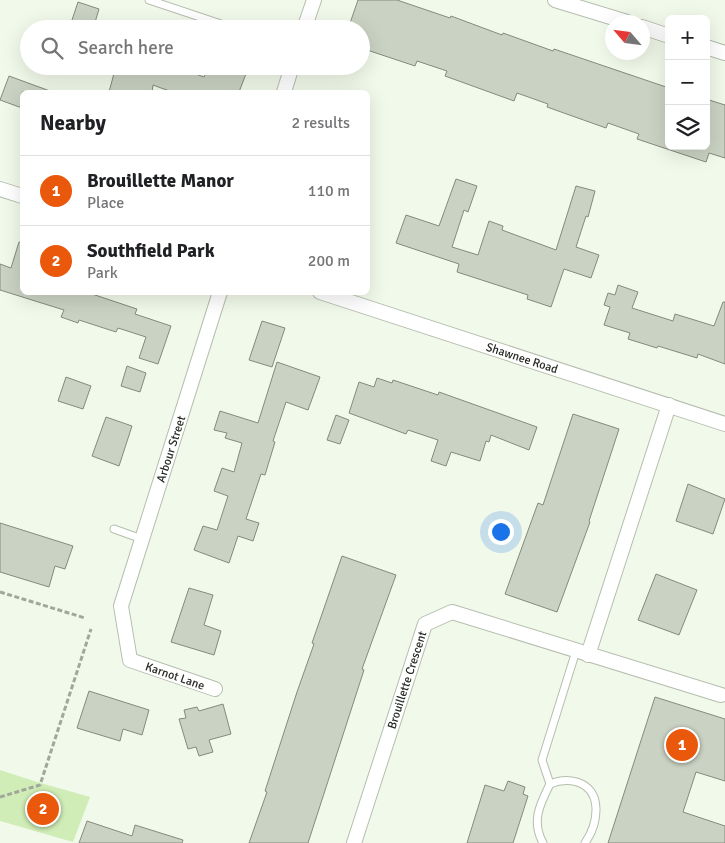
<!DOCTYPE html>
<html lang="en">
<head>
<meta charset="utf-8">
<style>
	:root { --surface:#fff; --page:#f2f2f2; --text:#202124; --muted:#757577; --line:#e0e0e0; --accent:#ea580c }
	body { margin:0; font-family:Signika,sans-serif; background:var(--page); color:var(--text) }
	.controls { position:absolute; right:15px; top:15px; display:grid; overflow:hidden; border-radius:8px; box-shadow:0 5px 20px #0002 }
	.controls button { width:45px; height:45px; display:grid; place-items:center; padding:0; border:0; border-bottom:1px solid var(--line); background:var(--surface); color:var(--text); font:25px sans-serif }
	.compass { position:absolute; left:605px; top:15px; width:45px; height:45px; border-radius:50%; background:var(--surface); box-shadow:0 5px 20px #0002; rotate:298deg }
	.you { position:absolute; left:500px; top:531px; width:18px; height:18px; margin:-12px; border:4px solid #fff; border-radius:50%; background:#1a73e8; box-shadow:0 0 0 8px #1a73e833 }
	.badge { display:grid; place-items:center; width:32px; height:32px; border-radius:50%; background:var(--accent); color:#fff; font-size:16px; font-weight:700 }
	.pin { position:absolute; translate:-50% -50%; border:2px solid #fff; box-shadow:0 1px 5px #0006 }
	.list { margin:0; padding:0; list-style:none }
	h2 { display:flex; justify-content:space-between; align-items:center; height:65px; margin:0; padding:0 20px; font-size:21px }
	h2 small { font-size:16px; font-weight:400; color:var(--muted) }
	.list li { display:grid; grid-template-columns:32px 1fr auto; gap:15px; align-items:center; box-sizing:border-box; height:70px; padding:0 20px; border-top:1px solid var(--line) }
	.list b { display:block; font-size:19px; white-space:nowrap }
	.list p { margin:0; font-size:16px; white-space:nowrap; color:var(--muted) }
	.list em { font-size:16px; font-style:normal; color:var(--muted) }
	.icon { flex:none; width:28px; height:28px; fill:none; stroke:currentColor; stroke-width:2; stroke-linecap:round; stroke-linejoin:round }
	.map { position:relative; flex:none; width:725px; height:843px; overflow:hidden }
	.search { position:absolute; background:var(--surface); box-shadow:0 5px 20px #0002; left:20px; top:20px; width:350px; height:55px; display:flex; align-items:center; gap:12px; box-sizing:border-box; padding:0 18px; border-radius:28px; color:var(--muted); font-size:19px }
	.panel { position:absolute; background:var(--surface); box-shadow:0 5px 20px #0002; left:20px; top:90px; width:350px; height:205px; border-radius:8px }
	.map>svg:first-child { display:block }
	.green { fill:#d0edb7 }
	.building { fill:#cad2c3; stroke:#848b7d }
	.lines { fill:none; stroke-linecap:round; stroke-linejoin:round }
	.lane-casing { stroke:#b6beaf; stroke-width:9 }
	.street-casing { stroke:#b6beaf; stroke-width:16 }
	.path { stroke:#a1a79b; stroke-width:3; stroke-dasharray:5 2.5; stroke-linecap:butt }
	.lane { stroke:#fff; stroke-width:7 }
	.street { stroke:#fff; stroke-width:14 }
	.labels { text-anchor:middle; stroke-width:4; stroke-linejoin:round; paint-order:stroke }
	.street-label { font-size:12px; fill:#262923; stroke:#fff }
</style>
</head>
<body>
<div class="map">
<svg width="725" height="843" viewBox="0 0 725 843">
	<rect width="100%" height="100%" fill="#f1f9ea"/>
	<path class="green" d="M0 770 37 782 90 797 73 842 0 821Z"/>
	<g class="building">
		<path d="M358 0H397L450 18 451 16 502 35 503 33 553 51 554 49 669 88V146H706V99L725 105V158L709 153 706 162 637 139 639 134 608 123 606 128 547 107 548 104 517 93 514 101 445 76 447 71 417 61 415 66 361 48V29H348Z"/>
		<path d="M78 2 99 9 93 29H69Z"/>
		<path d="M116 66H173L204 77 208 66H249L239 92H172L153 85 152 92H109Z"/>
		<path d="M9 76 50 91V92H22V108L0 100Z"/>
		<path d="M456 179 477 186 468 212 464 210 452 247 478 255 489 221 503 226 502 230 556 250 576 186 595 191 588 217 586 216 576 247 599 255 591 278 564 269 551 307 527 299 528 295 457 272 459 264 396 243 406 215 439 226Z"/>
		<path d="M19 242 22 243V292H86L137 309 135 314 171 326 158 364 139 358 146 337 118 328 116 332 79 320 78 323 61 317 64 310 0 290V264L11 268Z"/>
		<path d="M618 285 638 292 632 308 673 321 675 314 714 326 723 302H725V364L698 354 697 358 658 346 657 348 628 339 630 333 604 325 610 307 604 305 608 293 615 295Z"/>
		<path d="M262 321 285 328 272 367 249 360Z"/>
		<path d="M277 362 320 377 308 410 286 402 273 441 275 442 265 475 261 474 246 519 259 523 253 541 238 536 229 563 194 550 203 526 217 530 228 496 214 491 222 468 234 472 242 443 225 438 227 433 214 430 220 411 258 423Z"/>
		<path d="M127 366 146 373 140 392 121 386Z"/>
		<path d="M66 377 91 386 83 409 58 401Z"/>
		<path d="M377 378 392 383 393 380 438 395 439 392 537 427 529 450 491 435 489 442 486 441 480 461 451 452 446 466 431 461 438 440 408 430 406 434 349 413 359 382 374 387Z"/>
		<path d="M573 414 619 429 589 521 590 522 557 612 505 594 538 503 543 505Z"/>
		<path d="M336 415 349 420 340 444 327 440Z"/>
		<path d="M106 417 132 426 119 466 92 456Z"/>
		<path d="M688 484 725 499 713 534 676 521Z"/>
		<path d="M0 523 73 546 65 569 55 566 49 587 0 572Z"/>
		<path d="M342 556 396 575 362 669 364 670 308 843H249L267 792 265 791 297 692 314 644 312 643Z"/>
		<path d="M656 574 697 590 679 635 638 620Z"/>
		<path d="M189 588 213 595 204 625 221 631 214 655 171 642Z"/>
		<path d="M89 691 149 710 142 735 123 729 120 741 77 728Z"/>
		<path d="M655 697 725 719V781L696 772 683 812 725 826V843H608Z"/>
		<path d="M223 704 231 734 209 740 213 752 199 756 196 747 188 749 179 719 186 718 184 710 197 707 199 711Z"/>
		<path d="M508 781 525 787 523 794 528 796 513 843H467L485 785 504 791Z"/>
		<path d="M87 821 132 836 135 825 183 840 182 843H79Z"/>
	</g>
	<g class="lines">
		<defs>
			<g id="lane">
				<path d="M149 0 236 29"/>
				<path d="M114 529 142 539"/>
				<path d="M550 784 542 760 576 651"/>
				<path d="M543 843C531 821 540 804 550 784 559 780 567 779 577 782 604 791 598 824 585 843"/>
			</g>
			<g id="street">
				<path d="M555 0 627 22"/>
				<path d="M642 27 669 36"/>
				<path d="M304 29 314 0"/>
				<path d="M706 47 725 53"/>
				<path d="M284 92 292 66"/>
				<path d="M0 189 22 196"/>
				<path d="M320 292 725 424"/>
				<path d="M588 655 669 405"/>
				<path d="M215 689 130 660 121 606 220 292"/>
				<path d="M354 843 425 624 452 612 721 695"/>
			</g>
		</defs>
		<use href="#lane" class="lane-casing"/>
		<use href="#street" class="street-casing"/>
		<g class="path">
			<path d="M0 592 85 618"/>
			<path d="M0 797 40 785 91 629"/>
		</g>
		<use href="#lane" class="lane"/>
		<use href="#street" class="street"/>
	</g>
	<g class="labels">
		<g class="street-label">
			<text transform="translate(522 358) rotate(18)" y="4">Shawnee Road</text>
			<text transform="translate(171 449) rotate(-72)" y="4">Arbour Street</text>
			<text transform="translate(175 676) rotate(19)" y="4">Karnot Lane</text>
			<text transform="translate(407 680) rotate(-72)" y="4">Brouillette Crescent</text>
		</g>
	</g>
</svg>
<div class="controls">
<button>+</button>
<button>−</button>
<button><svg class="icon" aria-label="layers" viewBox="0 0 24 24"><path d="M12 4l9 5-9 5-9-5zM3 14l9 5 9-5"/></svg></button>
</div>
<svg class="compass" viewBox="-18 -18 36 36"><path d="M0-13l5 13h-10z" fill="#e53935"/><path d="M0 13l5-13h-10z" fill="#757577"/></svg>
<div class="you"></div>
<div class="pin badge" style="left:682px;top:745px">1</div>
<div class="pin badge" style="left:43px;top:809px">2</div>
<div class="search"><svg class="icon" aria-label="search" viewBox="0 0 24 24"><circle cx="10" cy="10" r="6"/><path d="M15 15l6 6"/></svg>Search here</div>
<section class="panel">
<h2>Nearby<small>2 results</small></h2>
<ul class="list">
<li><span class="badge">1</span><div><b>Brouillette Manor</b><p>Place</p></div><em>110 m</em></li>
<li><span class="badge">2</span><div><b>Southfield Park</b><p>Park</p></div><em>200 m</em></li>
</ul>
</section>
</div>
</body>
</html>
